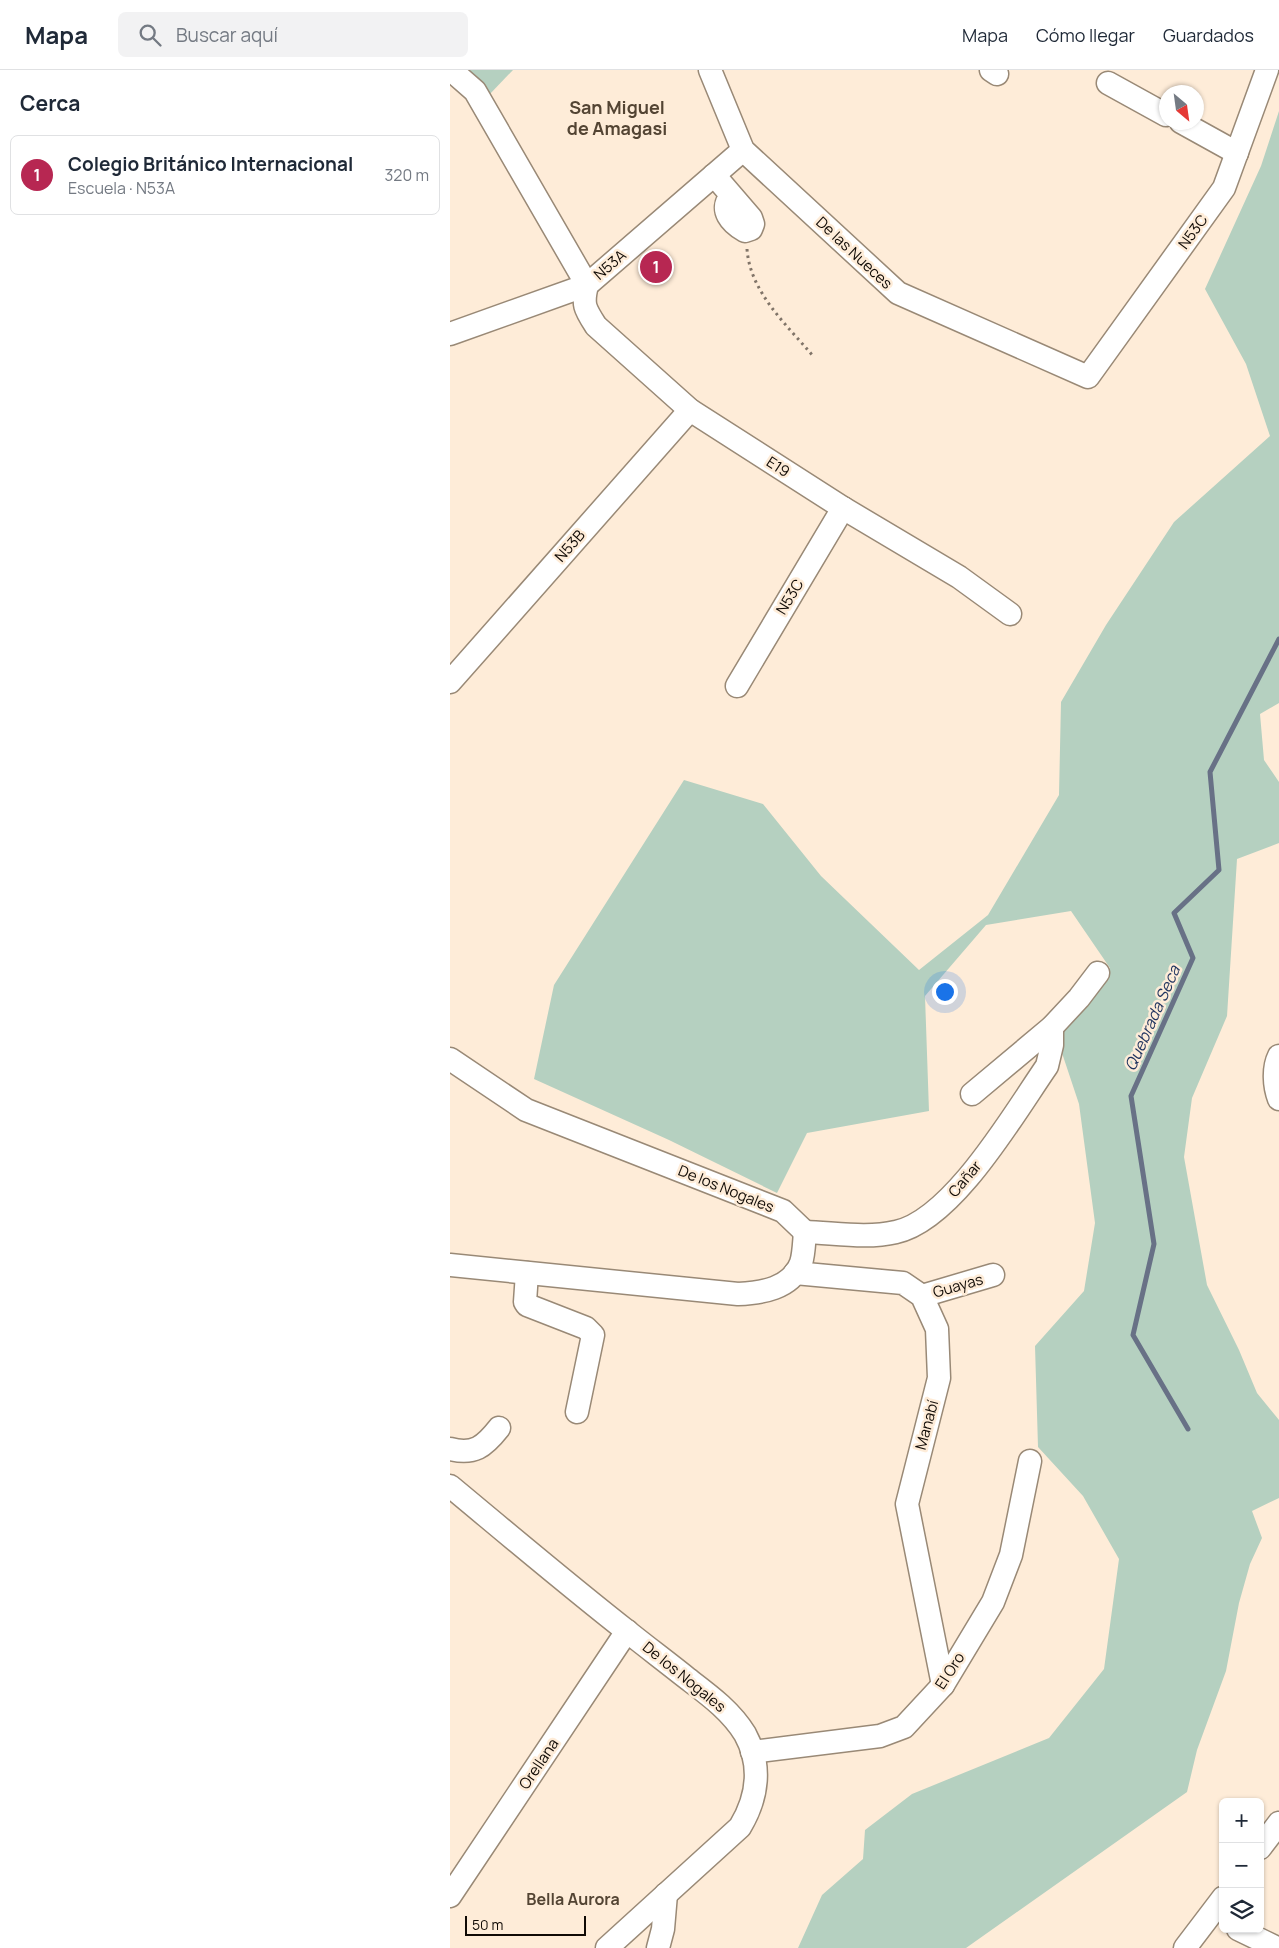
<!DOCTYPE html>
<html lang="es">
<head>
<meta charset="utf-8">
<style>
	:root { --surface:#fff; --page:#f2f2f3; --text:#1f2937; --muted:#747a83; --line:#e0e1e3; --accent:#b72752 }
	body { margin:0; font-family:Manrope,sans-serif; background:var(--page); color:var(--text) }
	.controls { position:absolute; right:15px; bottom:15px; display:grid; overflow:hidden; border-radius:8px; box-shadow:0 1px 4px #0004 }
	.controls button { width:45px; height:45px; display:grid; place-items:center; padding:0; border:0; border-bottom:1px solid var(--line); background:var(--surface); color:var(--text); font:25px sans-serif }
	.compass { position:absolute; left:709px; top:15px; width:45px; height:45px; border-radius:50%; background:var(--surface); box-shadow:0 1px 4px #0004; rotate:151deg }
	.scale { position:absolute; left:15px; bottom:12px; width:121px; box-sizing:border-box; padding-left:5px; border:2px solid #100a05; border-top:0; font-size:14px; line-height:18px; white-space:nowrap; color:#100a05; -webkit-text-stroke:4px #feecd8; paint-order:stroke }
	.you { position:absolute; left:494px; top:921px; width:18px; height:18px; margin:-12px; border:4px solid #fff; border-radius:50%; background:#1a73e8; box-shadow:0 0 0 8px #1a73e833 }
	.badge { display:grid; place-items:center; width:32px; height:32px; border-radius:50%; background:var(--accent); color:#fff; font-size:16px; font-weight:700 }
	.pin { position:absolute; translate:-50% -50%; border:2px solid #fff; box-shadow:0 1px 5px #0006 }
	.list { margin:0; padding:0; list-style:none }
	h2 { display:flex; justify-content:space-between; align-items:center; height:65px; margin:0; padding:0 20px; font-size:21px }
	h2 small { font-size:16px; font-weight:400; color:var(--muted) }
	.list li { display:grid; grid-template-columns:32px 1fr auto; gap:15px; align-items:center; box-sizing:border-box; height:80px; margin:0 10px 10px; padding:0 10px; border:1px solid var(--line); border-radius:8px }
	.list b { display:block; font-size:19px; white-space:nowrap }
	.list p { margin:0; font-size:16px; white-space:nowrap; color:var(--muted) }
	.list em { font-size:16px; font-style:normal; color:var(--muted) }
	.icon { flex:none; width:28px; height:28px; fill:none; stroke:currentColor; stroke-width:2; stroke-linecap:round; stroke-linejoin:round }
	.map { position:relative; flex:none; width:829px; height:1878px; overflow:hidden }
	header { display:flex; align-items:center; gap:30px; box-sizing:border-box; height:70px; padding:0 25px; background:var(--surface); border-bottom:1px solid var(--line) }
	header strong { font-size:24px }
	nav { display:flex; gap:28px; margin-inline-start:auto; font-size:18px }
	.search { width:350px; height:45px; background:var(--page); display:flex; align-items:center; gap:12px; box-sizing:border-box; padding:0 18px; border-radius:8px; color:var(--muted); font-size:19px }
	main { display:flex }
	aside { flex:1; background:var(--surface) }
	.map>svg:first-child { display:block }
	.green { fill:#b5d0c0 }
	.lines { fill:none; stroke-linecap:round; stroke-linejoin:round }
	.stream { stroke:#687186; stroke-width:5 }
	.minor-casing { stroke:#998976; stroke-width:25 }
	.path { stroke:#807468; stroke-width:3; stroke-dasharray:2.5 4; stroke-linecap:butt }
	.minor { stroke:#fff; stroke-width:22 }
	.labels { text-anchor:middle; stroke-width:5; stroke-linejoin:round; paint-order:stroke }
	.street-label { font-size:15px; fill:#100a05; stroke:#feecd8 }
	.water-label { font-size:16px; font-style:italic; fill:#1f335f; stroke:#feecd8 }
	.neighbourhood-label { font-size:16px; font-weight:bold; fill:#534433; stroke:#feecd8 }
	.quarter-label { font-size:18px; font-weight:bold; fill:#534433; stroke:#feecd8 }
</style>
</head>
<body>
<header>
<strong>Mapa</strong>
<div class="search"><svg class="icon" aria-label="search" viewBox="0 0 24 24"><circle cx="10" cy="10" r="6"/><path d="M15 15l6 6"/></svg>Buscar aquí</div>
<nav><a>Mapa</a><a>Cómo llegar</a><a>Guardados</a></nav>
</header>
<main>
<aside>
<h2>Cerca<small></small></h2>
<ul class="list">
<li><span class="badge">1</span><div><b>Colegio Británico Internacional</b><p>Escuela · N53A</p></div><em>320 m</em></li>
</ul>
</aside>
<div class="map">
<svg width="829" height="1878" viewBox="0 0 829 1878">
	<rect width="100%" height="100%" fill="#feecd8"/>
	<g class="green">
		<path d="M1 0H63L38 26Z"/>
		<path d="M829 41V633L810 644 814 690 829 712V773L787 789 777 946 742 1028 734 1087 757 1215 789 1280 807 1323 829 1350V1428L802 1441 812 1468 800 1494 789 1533 776 1601 747 1680 737 1722 516 1878H348L372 1825 413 1789 415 1760 462 1724 599 1668 654 1599 669 1489 633 1426 588 1377 585 1276 634 1221 645 1153 629 1034 610 977 615 948 639 931 660 898 621 841 536 855 475 926 479 1041 357 1063 327 1123 219 1070 84 1009 104 915 234 710 313 734 371 806 469 900 538 845 609 725 611 632 656 555 724 452 820 366 796 294 755 219 811 96Z"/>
	</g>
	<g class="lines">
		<path class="stream" d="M738 1359 683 1265 704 1174 681 1026 743 888 724 843 769 800 760 702 829 569"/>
		<defs>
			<g id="minor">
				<path d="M1 0 25 21 137 215"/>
				<path d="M260 0 293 80 448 223 638 307 774 118 817 0"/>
				<path d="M541 0 547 4"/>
				<path d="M658 13 716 45"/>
				<path d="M731 52 787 83"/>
				<path d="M264 105 301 148 303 154 301 159 295 161C281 153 269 140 281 126"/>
				<path d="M137 215C132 235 135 239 146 256L240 340 393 438 509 507 560 544"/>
				<path d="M0 264 137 215 293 80"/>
				<path d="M0 612 240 340"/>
				<path d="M287 616 393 438"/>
				<path d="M829 986C823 998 824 1016 829 1029"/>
				<path d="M0 989 76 1040 333 1141 355 1162"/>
				<path d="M522 1024 602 957 629 928 648 903"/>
				<path d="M355 1162C385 1163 417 1169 446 1162 503 1150 565 1042 597 996L602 975V957"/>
				<path d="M0 1195 288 1224C311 1223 341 1219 351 1193 354 1184 354 1172 355 1162"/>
				<path d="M77 1203 75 1232 77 1235 136 1258 143 1265 127 1342"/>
				<path d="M345 1203 453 1213 472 1226 487 1259 489 1308 457 1434 493 1615"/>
				<path d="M472 1226 543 1205"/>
				<path d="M0 1379C24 1385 34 1377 49 1358"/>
				<path d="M0 1416C59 1465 118 1515 178 1562 198 1578 218 1593 238 1609 259 1625 281 1641 295 1664 312 1695 308 1727 290 1757L157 1878"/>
				<path d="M302 1682 430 1666 454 1657 493 1615 543 1532 561 1485 580 1391"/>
				<path d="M810 1778 829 1753"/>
				<path d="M0 1826 177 1561"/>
				<path d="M788 1859 827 1878"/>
				<path d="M208 1878 213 1859 216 1824"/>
				<path d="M735 1878 773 1828"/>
			</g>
		</defs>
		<use href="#minor" class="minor-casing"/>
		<path class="path" d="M297 179C300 222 336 254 363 286"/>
		<use href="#minor" class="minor"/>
	</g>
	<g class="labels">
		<g class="street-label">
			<text transform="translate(743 162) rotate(-54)" y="5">N53C</text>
			<text transform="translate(404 183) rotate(43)" y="5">De las Nueces</text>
			<text transform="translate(160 195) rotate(-41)" y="5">N53A</text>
			<text transform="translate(328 397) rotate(33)" y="5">E19</text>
			<text transform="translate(120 476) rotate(-49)" y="5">N53B</text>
			<text transform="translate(340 527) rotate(-59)" y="5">N53C</text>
			<text transform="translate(515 1109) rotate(-50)" y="5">Cañar</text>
			<text transform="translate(276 1119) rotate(22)" y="5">De los Nogales</text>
			<text transform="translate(508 1216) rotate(-16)" y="5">Guayas</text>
			<text transform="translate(477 1355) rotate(-75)" y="5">Manabí</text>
			<text transform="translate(500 1601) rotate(-57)" y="5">El Oro</text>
			<text transform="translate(234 1607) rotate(39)" y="5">De los Nogales</text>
			<text transform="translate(89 1694) rotate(-56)" y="5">Orellana</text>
		</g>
		<g class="water-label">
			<text transform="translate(702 948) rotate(-66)" y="6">Quebrada Seca</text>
		</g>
		<g class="neighbourhood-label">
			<text x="123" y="1835">Bella Aurora</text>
		</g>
		<g class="quarter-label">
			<text x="167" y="44">San Miguel<tspan x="167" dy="21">de Amagasi</tspan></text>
		</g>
	</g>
</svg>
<div class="controls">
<button>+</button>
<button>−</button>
<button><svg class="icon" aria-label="layers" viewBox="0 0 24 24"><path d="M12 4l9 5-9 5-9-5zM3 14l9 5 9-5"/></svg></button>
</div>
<svg class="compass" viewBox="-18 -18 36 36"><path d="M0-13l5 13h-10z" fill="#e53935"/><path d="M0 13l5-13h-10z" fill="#747a83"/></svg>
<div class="scale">50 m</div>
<div class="you"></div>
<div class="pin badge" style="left:206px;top:197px">1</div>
</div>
</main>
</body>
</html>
